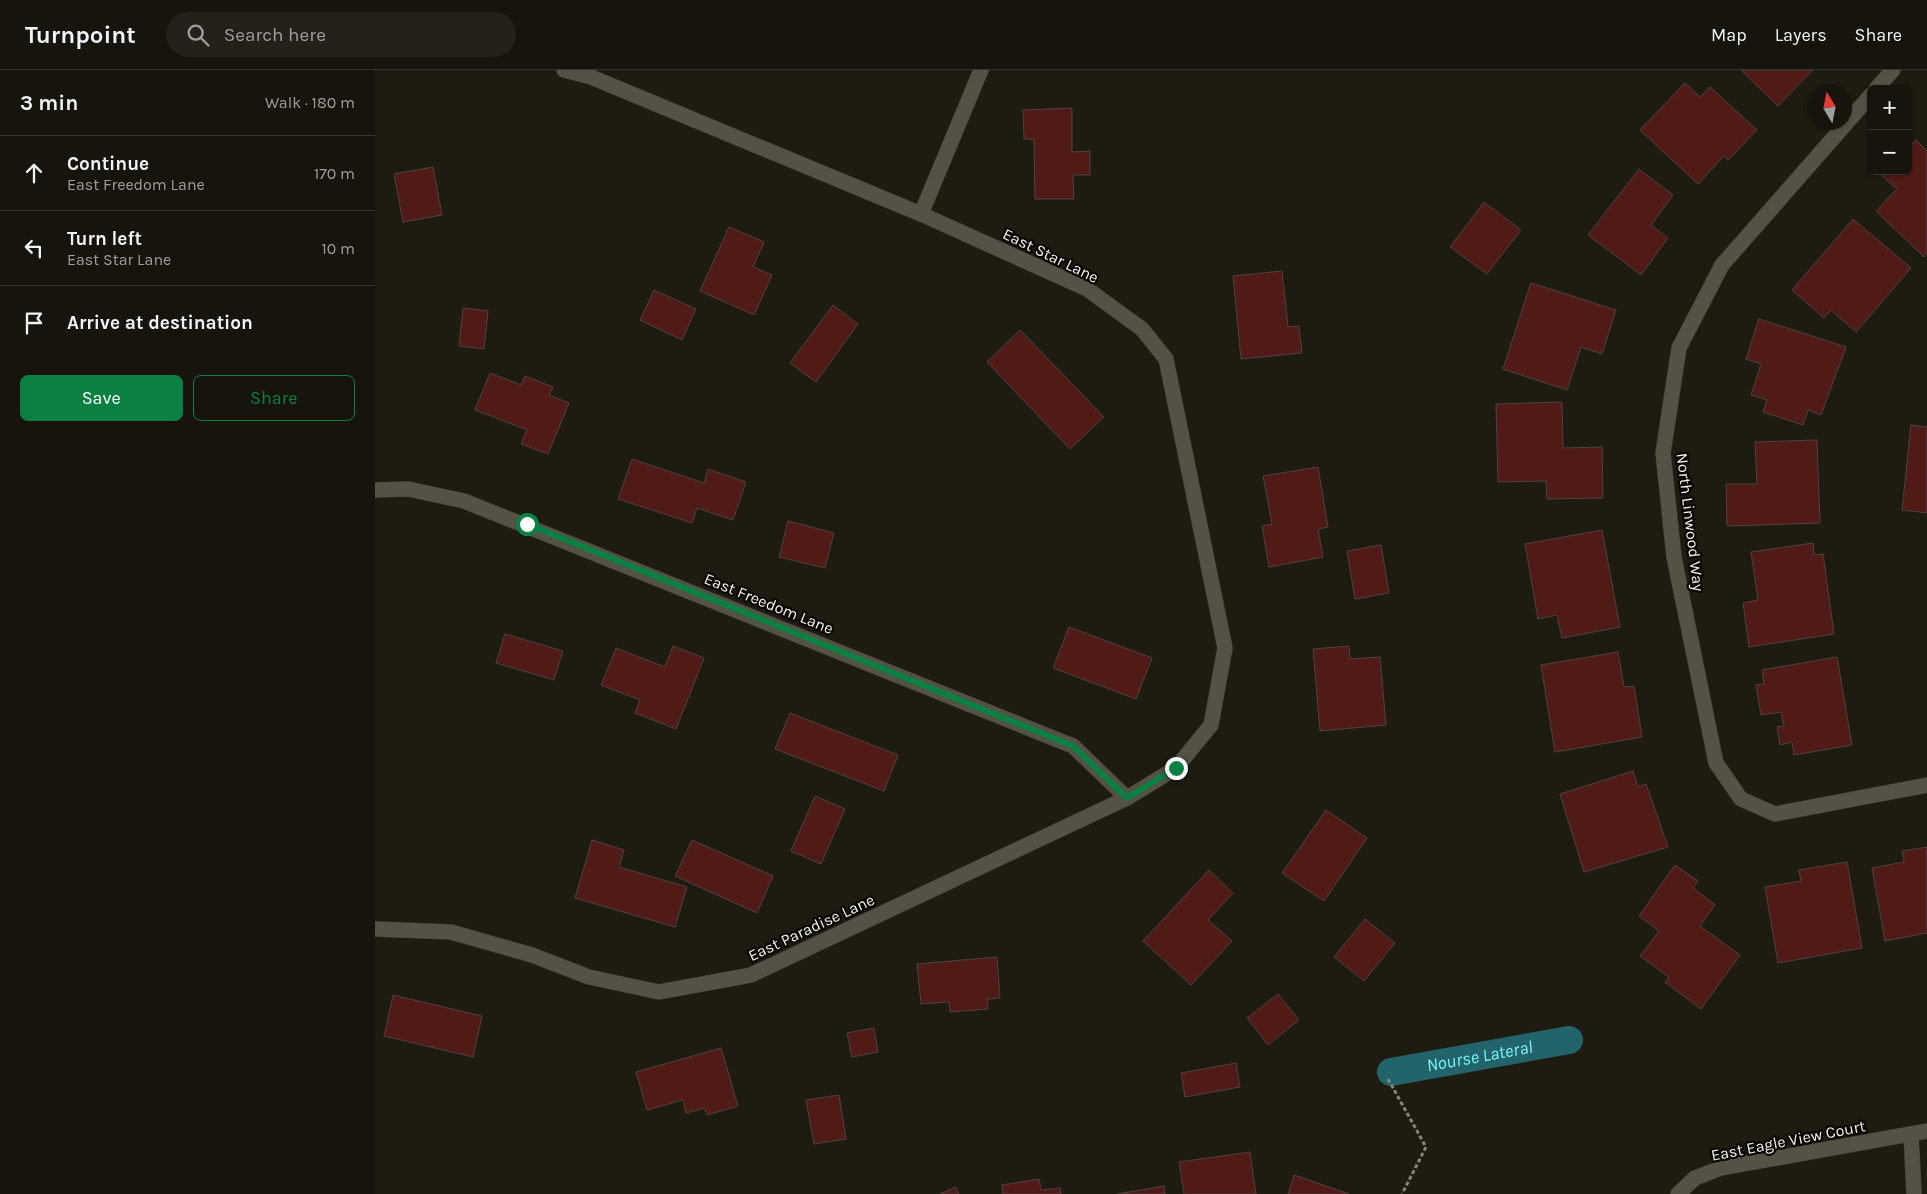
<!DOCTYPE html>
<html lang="en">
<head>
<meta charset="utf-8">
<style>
	:root { --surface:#16140c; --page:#23211a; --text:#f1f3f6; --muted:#9e9e9d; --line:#35332d; --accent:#0b8043 }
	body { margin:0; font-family:Karla,sans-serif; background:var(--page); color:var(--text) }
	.controls { position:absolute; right:15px; top:15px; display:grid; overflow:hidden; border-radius:8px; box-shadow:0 1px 4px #0004 }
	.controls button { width:45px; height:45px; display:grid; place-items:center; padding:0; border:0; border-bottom:1px solid var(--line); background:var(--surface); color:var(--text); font:25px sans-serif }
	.compass { position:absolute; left:1432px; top:15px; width:45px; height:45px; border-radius:50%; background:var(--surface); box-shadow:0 1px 4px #0004; rotate:350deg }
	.stop { position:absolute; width:15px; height:15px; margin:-11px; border:4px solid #0b8043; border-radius:50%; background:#fff }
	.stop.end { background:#0b8043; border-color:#fff; box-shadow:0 1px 5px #0008 }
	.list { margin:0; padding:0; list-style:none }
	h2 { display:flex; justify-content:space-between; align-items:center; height:65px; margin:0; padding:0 20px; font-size:21px }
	h2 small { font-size:16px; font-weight:400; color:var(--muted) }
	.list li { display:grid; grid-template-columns:32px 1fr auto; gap:15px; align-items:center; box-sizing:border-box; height:75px; padding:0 20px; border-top:1px solid var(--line) }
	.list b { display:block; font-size:19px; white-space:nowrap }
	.list p { margin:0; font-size:16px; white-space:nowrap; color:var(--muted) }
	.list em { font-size:16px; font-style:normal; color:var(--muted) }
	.actions { display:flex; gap:10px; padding:15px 20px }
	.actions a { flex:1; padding:11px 0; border:1px solid var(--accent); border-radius:8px; text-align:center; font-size:18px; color:var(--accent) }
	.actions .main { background:var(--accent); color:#fff }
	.icon { flex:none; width:28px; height:28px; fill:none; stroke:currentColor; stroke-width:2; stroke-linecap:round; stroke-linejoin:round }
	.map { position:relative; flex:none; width:1552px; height:1124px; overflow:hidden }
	header { display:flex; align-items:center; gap:30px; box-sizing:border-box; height:70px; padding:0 25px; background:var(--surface); border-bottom:1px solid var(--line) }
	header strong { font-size:24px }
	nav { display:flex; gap:28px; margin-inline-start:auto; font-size:18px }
	.search { width:350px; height:45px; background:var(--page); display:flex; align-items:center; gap:12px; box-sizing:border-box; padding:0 18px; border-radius:28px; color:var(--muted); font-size:19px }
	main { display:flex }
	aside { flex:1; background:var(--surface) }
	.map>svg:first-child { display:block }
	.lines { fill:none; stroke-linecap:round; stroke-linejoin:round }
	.canal { stroke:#23646a; stroke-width:28 }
	.building { fill:#501a16; stroke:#504240 }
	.minor-casing { stroke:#373530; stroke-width:16 }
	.path { stroke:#86847a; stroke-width:3; stroke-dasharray:4 2.5; stroke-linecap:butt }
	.minor { stroke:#545145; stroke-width:15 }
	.route { stroke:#0b8043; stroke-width:6 }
	.labels { text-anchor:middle; stroke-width:4.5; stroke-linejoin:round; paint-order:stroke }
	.street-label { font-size:16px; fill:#f5f3ec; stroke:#070603 }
	.water-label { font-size:18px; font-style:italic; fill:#77f3fd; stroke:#070603 }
</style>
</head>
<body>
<header>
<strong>Turnpoint</strong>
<div class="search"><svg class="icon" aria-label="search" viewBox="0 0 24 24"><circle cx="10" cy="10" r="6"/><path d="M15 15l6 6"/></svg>Search here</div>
<nav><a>Map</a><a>Layers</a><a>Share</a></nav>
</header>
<main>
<aside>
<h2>3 min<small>Walk · 180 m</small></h2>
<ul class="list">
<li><svg class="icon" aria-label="ahead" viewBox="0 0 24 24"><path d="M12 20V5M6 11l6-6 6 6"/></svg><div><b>Continue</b><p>East Freedom Lane</p></div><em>170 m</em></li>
<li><svg class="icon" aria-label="left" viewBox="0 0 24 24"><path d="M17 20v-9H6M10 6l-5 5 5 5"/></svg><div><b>Turn left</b><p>East Star Lane</p></div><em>10 m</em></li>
<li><svg class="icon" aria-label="arrive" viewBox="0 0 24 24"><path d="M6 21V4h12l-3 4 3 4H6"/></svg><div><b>Arrive at destination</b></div></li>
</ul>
<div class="actions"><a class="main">Save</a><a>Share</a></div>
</aside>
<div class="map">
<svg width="1552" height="1124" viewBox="0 0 1552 1124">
	<rect width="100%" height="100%" fill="#1e1b10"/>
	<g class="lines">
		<path class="canal" id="s1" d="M1016 1002 1194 970"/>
	</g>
	<g class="building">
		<path d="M1366 0H1438L1403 36Z"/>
		<path d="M1310 13 1325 27 1335 17 1382 60 1353 90 1349 86 1323 114 1265 60Z"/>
		<path d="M697 38V82L715 81V105H698L699 129H660L659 69H649L648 40Z"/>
		<path d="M1541 70 1552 81V184L1549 187 1501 141 1522 119 1507 106 1511 101H1533V79Z"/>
		<path d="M58 97 67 145 28 152 19 104Z"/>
		<path d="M1264 99 1298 125 1276 155 1293 168 1266 205 1213 165Z"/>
		<path d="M1109 132 1146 160 1112 204 1075 177Z"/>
		<path d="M1478 149 1536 198 1481 262 1456 240 1449 248 1417 220Z"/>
		<path d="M354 157 389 172 378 197 397 205 379 245 325 221Z"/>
		<path d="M907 201 913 257 924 256 927 283 866 289 858 206Z"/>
		<path d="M1156 213 1241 240 1227 284 1206 277 1192 320 1128 299Z"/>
		<path d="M279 220 321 239 307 270 265 250Z"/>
		<path d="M458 235 483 254 441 312 415 293Z"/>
		<path d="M88 238 113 241 109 279 84 276Z"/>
		<path d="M1384 249 1471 277 1446 345 1433 340 1428 355 1388 342 1392 330 1376 325 1386 294 1371 289Z"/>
		<path d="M645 260 729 347 695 379 612 292Z"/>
		<path d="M115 303 146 315 150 306 178 317 174 325 194 333 173 384 146 374 152 360 100 340Z"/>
		<path d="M1187 332 1188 378 1227 377 1228 428 1172 429 1171 411 1123 412 1121 334Z"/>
		<path d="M1536 355 1552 357V443L1527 440Z"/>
		<path d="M1442 370 1445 453 1352 456 1351 414H1382L1380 372Z"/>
		<path d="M257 389 329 413 333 399 371 412 358 450 322 438 317 453 243 429Z"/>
		<path d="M943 397 953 457 943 459 948 487 894 497 887 456 897 454 888 406Z"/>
		<path d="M413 451 459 463 450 498 404 487Z"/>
		<path d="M1227 460 1245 557 1187 568 1182 545 1163 549 1150 474Z"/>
		<path d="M1438 473 1439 485 1448 484 1459 564 1374 577 1368 533 1383 530 1376 482Z"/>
		<path d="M1006 475 1014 523 980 529 972 481Z"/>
		<path d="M694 557 777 588 761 629 678 598Z"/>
		<path d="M130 564 188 581 179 610 121 593Z"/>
		<path d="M298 576 329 588 301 659 260 643 265 630 226 615 241 578 290 597Z"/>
		<path d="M974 576 975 589 1005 587 1011 655 945 661 938 579Z"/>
		<path d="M1243 582 1249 617 1259 616 1267 667 1180 682 1166 595Z"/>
		<path d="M1462 587 1477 675 1419 685 1417 672 1405 675 1402 657 1409 656 1406 642 1386 645 1381 615 1389 614 1387 600Z"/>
		<path d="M415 643 523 685 509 721 400 679Z"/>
		<path d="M1258 701 1263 717 1271 714 1293 777 1209 802 1185 724Z"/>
		<path d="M440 726 470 739 446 794 416 781Z"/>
		<path d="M951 740 992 768 949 831 907 803Z"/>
		<path d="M217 770 249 780 244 797 312 817 300 857 200 828Z"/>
		<path d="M317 770 398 806 382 843 300 806Z"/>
		<path d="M1552 777V863L1510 871 1497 798 1529 792 1527 781Z"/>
		<path d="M1472 792 1487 878 1403 893 1390 817 1426 811 1424 800Z"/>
		<path d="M1300 795 1323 811 1318 818 1340 835 1325 856 1365 885 1326 939 1290 912 1294 907 1265 886 1284 861 1264 846Z"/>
		<path d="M834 800 858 823 833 850 857 871 816 915 768 871Z"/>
		<path d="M990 849 1020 873 989 911 959 887Z"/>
		<path d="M622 887 625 928 612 929 613 939 575 942 574 932 546 934 542 894Z"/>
		<path d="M903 924 924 950 893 975 872 948Z"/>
		<path d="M18 925 107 946 98 987 9 966Z"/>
		<path d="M499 958 503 982 477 987 472 963Z"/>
		<path d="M346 978 363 1036 332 1045 330 1038 311 1043 308 1030 272 1040 261 1002Z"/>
		<path d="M861 993 865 1017 810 1027 806 1003Z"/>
		<path d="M464 1025 471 1069 439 1074 431 1030Z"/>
		<path d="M875 1082 881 1124H809L804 1092Z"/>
		<path d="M919 1105 974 1124H913Z"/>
		<path d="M664 1109 666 1120 685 1118 686 1124H628L627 1115Z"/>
		<path d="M789 1116 790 1124H742Z"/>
		<path d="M581 1117 584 1124H565Z"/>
	</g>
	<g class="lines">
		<defs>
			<g id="minor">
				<path d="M1501 19 1518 0"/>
				<path d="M1496 25 1347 195 1304 278 1288 383 1299 487 1341 693 1366 729 1400 744 1552 715"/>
				<path d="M546 144 606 0"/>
				<path d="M0 420 33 419 89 431 698 676 752 728"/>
				<path d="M0 859 76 862 157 885 214 907 284 922 376 905 752 728 801 698 836 655 850 578 791 289 767 259 712 219 546 144 216 7 189 0"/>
				<path d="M1536 1064 1539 1124"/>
				<path d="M1303 1124 1320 1108 1346 1098 1552 1061"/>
			</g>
		</defs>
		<use href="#minor" class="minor-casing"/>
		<path class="path" d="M1013 1009 1051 1077 1027 1124"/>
		<use href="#minor" class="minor"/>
	</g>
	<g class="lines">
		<path class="route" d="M152 454 698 676 752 728 801 698"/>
	</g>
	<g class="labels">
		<g class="street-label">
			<text transform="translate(676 185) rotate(26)" y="6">East Star Lane</text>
			<text transform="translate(1316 452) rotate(83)" y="6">North Linwood Way</text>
			<text transform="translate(394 533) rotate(22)" y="6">East Freedom Lane</text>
			<text transform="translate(436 857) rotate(-25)" y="6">East Paradise Lane</text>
			<text transform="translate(1413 1070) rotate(-11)" y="6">East Eagle View Court</text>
		</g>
		<g class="water-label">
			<text dy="6" stroke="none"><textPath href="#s1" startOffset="90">Nourse Lateral</textPath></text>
		</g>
	</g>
</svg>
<div class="controls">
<button>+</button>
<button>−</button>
</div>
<svg class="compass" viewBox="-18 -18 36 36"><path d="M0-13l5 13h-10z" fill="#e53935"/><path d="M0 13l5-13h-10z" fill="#9e9e9d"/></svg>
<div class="stop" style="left:152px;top:454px"></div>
<div class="stop end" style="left:801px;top:698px"></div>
</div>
</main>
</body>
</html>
